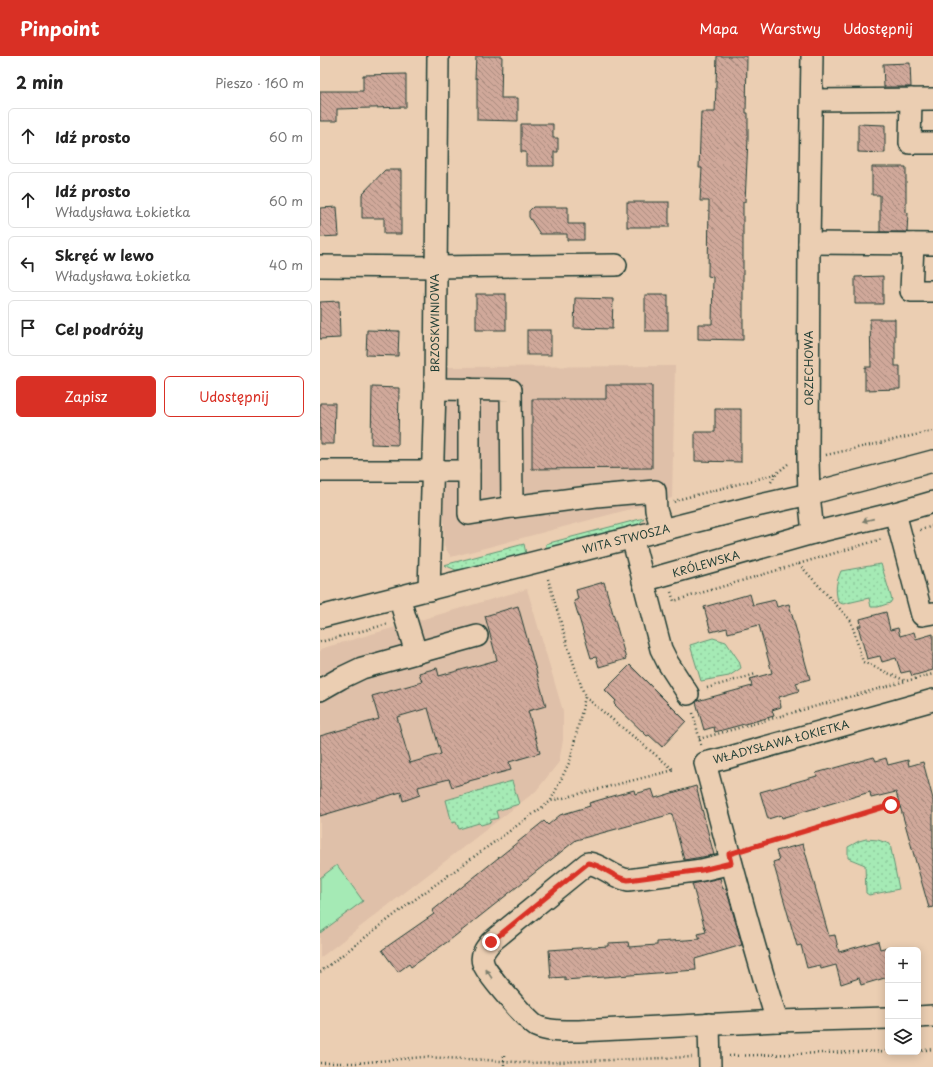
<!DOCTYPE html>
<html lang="pl">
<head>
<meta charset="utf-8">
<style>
	:root { --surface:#fff; --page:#f6f6f6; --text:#222; --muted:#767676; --line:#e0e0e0; --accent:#d93025 }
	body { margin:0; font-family:"Playpen Sans",sans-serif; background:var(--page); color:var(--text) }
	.controls { position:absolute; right:12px; bottom:12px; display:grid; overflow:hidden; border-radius:6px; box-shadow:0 2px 10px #0003 }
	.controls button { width:36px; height:36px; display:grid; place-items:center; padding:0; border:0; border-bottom:1px solid var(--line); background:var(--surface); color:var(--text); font:20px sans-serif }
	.stop { position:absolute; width:12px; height:12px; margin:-9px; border:3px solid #d93025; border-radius:50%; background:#fff }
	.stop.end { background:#d93025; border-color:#fff; box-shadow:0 1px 4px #0008 }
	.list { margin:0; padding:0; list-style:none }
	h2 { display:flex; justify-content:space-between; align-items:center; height:52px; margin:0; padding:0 16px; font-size:17px }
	h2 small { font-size:13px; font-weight:400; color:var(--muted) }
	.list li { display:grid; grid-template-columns:26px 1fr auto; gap:12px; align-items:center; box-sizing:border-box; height:56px; margin:0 8px 8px; padding:0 8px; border:1px solid var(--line); border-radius:6px }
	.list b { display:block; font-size:15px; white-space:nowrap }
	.list p { margin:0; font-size:13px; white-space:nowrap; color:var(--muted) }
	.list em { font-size:13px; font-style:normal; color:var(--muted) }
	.actions { display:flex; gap:8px; padding:12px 16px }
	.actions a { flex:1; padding:9px 0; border:1px solid var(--accent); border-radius:6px; text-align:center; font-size:14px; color:var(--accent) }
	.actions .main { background:var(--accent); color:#fff }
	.icon { flex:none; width:22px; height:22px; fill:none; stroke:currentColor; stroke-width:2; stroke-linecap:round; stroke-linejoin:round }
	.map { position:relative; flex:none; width:613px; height:1011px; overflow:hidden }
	header { display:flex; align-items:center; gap:24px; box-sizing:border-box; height:56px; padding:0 20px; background:var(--accent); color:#fff }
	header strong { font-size:19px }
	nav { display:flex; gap:22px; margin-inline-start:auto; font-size:14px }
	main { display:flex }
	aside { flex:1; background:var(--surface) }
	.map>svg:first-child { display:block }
	.built { fill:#dfc0a9 }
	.green { fill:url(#green-dots); stroke:#629474 }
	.pitch { fill:#a5eab5; stroke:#629474 }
	.building { fill:url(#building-back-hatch); stroke:#1f3d34; fill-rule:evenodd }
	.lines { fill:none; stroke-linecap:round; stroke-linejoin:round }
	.minor-casing { stroke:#1f3d34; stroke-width:24 }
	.path { stroke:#1f3d34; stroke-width:2.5; stroke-dasharray:1 3; stroke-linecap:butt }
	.minor { stroke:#ebceb2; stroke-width:21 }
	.oneway { fill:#7b7e6d }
	.route { stroke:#d93025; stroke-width:5 }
	.labels { text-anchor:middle; stroke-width:4; stroke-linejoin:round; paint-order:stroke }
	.street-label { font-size:11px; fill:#1f3d34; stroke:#ebceb2 }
</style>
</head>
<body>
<header>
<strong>Pinpoint</strong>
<nav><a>Mapa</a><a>Warstwy</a><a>Udostępnij</a></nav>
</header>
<main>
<aside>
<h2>2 min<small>Pieszo · 160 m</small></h2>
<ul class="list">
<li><svg class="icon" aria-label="ahead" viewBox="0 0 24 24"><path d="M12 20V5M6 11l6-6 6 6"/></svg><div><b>Idź prosto</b></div><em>60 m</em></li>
<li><svg class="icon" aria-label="ahead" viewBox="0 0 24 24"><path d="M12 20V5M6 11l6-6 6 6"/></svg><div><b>Idź prosto</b><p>Władysława Łokietka</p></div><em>60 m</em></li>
<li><svg class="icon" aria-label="left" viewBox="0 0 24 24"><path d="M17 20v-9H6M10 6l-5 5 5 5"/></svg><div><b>Skręć w lewo</b><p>Władysława Łokietka</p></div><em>40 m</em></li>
<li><svg class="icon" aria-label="arrive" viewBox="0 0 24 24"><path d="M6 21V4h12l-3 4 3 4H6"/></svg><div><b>Cel podróży</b></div></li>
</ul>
<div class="actions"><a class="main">Zapisz</a><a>Udostępnij</a></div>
</aside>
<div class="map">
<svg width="613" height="1011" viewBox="0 0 613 1011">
	<defs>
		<pattern id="green-dots" width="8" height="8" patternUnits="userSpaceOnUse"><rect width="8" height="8" fill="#a5eab5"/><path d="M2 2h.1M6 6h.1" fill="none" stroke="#8eca9c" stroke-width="1.8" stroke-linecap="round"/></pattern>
		<pattern id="building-back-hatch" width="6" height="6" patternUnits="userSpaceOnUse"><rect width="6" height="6" fill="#d0a89a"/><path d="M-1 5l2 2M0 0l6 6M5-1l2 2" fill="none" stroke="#a88a7e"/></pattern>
	</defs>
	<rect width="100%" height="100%" fill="#ebceb2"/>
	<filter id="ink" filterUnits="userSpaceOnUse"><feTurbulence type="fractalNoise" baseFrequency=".025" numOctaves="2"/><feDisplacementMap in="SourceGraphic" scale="8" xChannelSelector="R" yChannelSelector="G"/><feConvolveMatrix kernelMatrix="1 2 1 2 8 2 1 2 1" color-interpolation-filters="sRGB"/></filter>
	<g filter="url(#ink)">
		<g class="built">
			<path d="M355 310 352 442 131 501 124 490V311Z"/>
			<path d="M207 533 243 655V684L239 706 216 735 0 902V593Z"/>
		</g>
		<g class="green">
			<path d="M324 462 317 471 225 494 226 488 229 487Z"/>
			<path d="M204 488 206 498 142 514H136L124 509Z"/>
			<path d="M561 508 572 544 570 547 558 551H551L549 542 523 548 518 546C515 532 516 527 521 515Z"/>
			<path d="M393 582 406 586 419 605 421 612 409 620 381 625 370 589Z"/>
			<path d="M192 725 199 748 176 755 178 762 170 764 171 766 161 769 159 767 139 773 136 766 132 767 126 744Z"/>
			<path d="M546 783 558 784 570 788 579 833 549 839 546 837 545 809 528 802V791L539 785Z"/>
		</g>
		<path class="pitch" d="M17 809 43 845 0 877V822Z"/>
		<g class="building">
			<path d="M156 0H182L181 42H198V65L157 64V22H155Z"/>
			<path d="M397 0H427L426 57H428V83L425 146H423V284L378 283V268H392L393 221 388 220 389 145H380L382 112H379L381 56H395Z"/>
			<path d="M590 7 591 31H564L563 8Z"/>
			<path d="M86 18V51L17 53V65H0V35H43V19Z"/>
			<path d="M201 68H233V82H238V96H234V110H206V96H201Z"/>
			<path d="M538 68 565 69V97L538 96Z"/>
			<path d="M552 111H586V157H588L587 176H560V139H552Z"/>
			<path d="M65 114H81V178H64V162H42V138Z"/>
			<rect x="307" y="146" width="42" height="25"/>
			<path d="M17 151 19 180 0 181V152Z"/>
			<path d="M213 151H248V168H264V184H247V178H220L209 161V155Z"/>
			<path d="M563 220V248H535V221Z"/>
			<rect x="156" y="238" width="30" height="36"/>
			<rect x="325" y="239" width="23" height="36"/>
			<path d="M255 242 293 243 292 273 254 272Z"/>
			<path d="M19 245 20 282 0 283V246Z"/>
			<path d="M550 263H575V310H580V333L545 334V311H551Z"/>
			<path d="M47 274 79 275 78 300 46 299Z"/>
			<rect x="207" y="274" width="24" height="25"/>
			<path d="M286 329H332V412L212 413V343H286Z"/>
			<path d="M52 331 79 332 78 389 51 388Z"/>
			<path d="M0 347H15L14 388H0Z"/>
			<path d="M395 353H421V406L375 405V376H395Z"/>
			<path d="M284 526 306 603 279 611 276 601 271 602 254 545 258 543 256 534Z"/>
			<path d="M430 538 433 549 455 544 457 551 469 548 490 623 476 627 479 635 459 641 461 651 452 654 454 660 395 676 394 671 384 674 376 646 377 645 432 630 430 623 452 617 439 569 408 577 407 572 391 576 384 551Z"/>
			<path d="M198 550 226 650 208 655 220 697 189 706 191 714 149 725V726L132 731 129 723 98 731 100 739 83 745 81 736 0 760V680L59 663 52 640 102 626 99 617 117 612 119 620 177 604 165 560ZM108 652 121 698 90 707 77 661Z"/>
			<path d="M566 556 570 574 578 572 580 580 594 576 596 583 613 578V614L592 620 590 615 581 617 576 602 562 606 560 600 547 603 538 570H541L540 563Z"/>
			<path d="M310 609 366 665 342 691 329 679 327 680 294 648 296 645 285 634Z"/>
			<path d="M554 701 556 705 566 702 568 709 588 704 589 710 603 706 613 743V851L609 852 576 736 551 742 550 736 462 762 461 759 448 763 440 736 497 720 496 717Z"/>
			<path d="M376 730 394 799 364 804 352 758 278 778 256 784 130 884 91 911 89 908 78 916 62 894 114 858 112 855 224 765 228 769 240 759 270 750 269 747 314 734 315 738 332 733 335 742Z"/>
			<path d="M483 788 509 880 515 879 519 896 558 885 560 893 568 891V921L541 929 539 922 521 928 516 909 501 913 500 909 487 912 481 889 477 890 453 806 459 804 456 795Z"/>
			<path d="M400 822 403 833 406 832 422 889 375 903 376 914 245 924V921L231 922 229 894 288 890V887L308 886 309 891 337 889V886L380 883 378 878 386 876 372 828Z"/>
		</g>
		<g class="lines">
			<defs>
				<g id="minor">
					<path d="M492 0 489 187 488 403 489 438 493 477"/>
					<path d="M591 43 590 87H613"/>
					<path d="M492 44 613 43"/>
					<path d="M489 187 613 188"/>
					<path d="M593 188 591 235H613"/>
					<path d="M0 210 115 211 296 209"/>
					<path d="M115 333 191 334 192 451 276 440 335 435 336 454 342 473"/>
					<path d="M0 415H149V458L192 451"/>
					<path d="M149 415V333"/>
					<path d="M575 457 602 559 613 557"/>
					<path d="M312 481 341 593 348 607 368 638"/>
					<path d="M323 525 493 477 575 457 613 446"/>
					<path d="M109 534 115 333 118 0"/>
					<path d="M0 561 436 450 489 438 613 405"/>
					<path d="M96 597 157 580"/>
					<path d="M0 634 21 622 42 612 96 597 79 541"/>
					<path d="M411 807 382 814 308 824C291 821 283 809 268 807L171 886C166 892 160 899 163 907 165 917 208 965 216 970 229 976 245 975 259 975L457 965 568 962"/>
					<path d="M598 961 613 960"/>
					<path d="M457 965C430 880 408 793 385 707L410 701 613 644"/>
					<path d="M389 968 390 1011"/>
				</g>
			</defs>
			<use href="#minor" class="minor-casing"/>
			<g class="path">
				<path d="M506 399 613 375"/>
				<path d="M451 426 457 417 468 408"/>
				<path d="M354 446 360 443 438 423 457 417"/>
				<path d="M600 474 613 470"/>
				<path d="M479 508 531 565 543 606 586 625 613 618"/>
				<path d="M228 523 248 591 265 641 250 705 231 744"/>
				<path d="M351 536 354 545 562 483"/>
				<path d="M0 586 68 568"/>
				<path d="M387 632 436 618"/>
				<path d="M265 641 354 714"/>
				<path d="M373 657 381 689"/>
				<path d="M379 683 586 625"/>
				<path d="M428 792 571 749"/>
				<path d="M0 916 90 847 231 745 354 714"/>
				<path d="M598 995 613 993"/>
				<path d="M184 1000V1011"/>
				<path d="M409 1000 568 995"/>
				<path d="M0 1007H36L103 1001 166 1004 210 1007 372 1001"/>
			</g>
			<use href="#minor" class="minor"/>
		</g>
		<defs><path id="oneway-solid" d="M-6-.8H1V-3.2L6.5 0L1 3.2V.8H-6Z"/></defs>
		<g class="oneway">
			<use href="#oneway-solid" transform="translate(548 464) rotate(167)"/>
			<use href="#oneway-solid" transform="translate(169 918) rotate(-123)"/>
		</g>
	</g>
	<g class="lines" filter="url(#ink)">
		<path class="route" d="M171 886 268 807C284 809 291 821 308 824L382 814 411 807 409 798 571 749"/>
	</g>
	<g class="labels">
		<g class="street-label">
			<text transform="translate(115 267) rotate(-90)" y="4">BRZOSKWINIOWA</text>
			<text transform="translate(489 312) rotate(-90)" y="4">ORZECHOWA</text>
			<text transform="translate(306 483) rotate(-14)" y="4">WITA STWOSZA</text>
			<text transform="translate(386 508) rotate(-16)" y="4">KRÓLEWSKA</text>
			<text transform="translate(461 686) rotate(-15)" y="4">WŁADYSŁAWA ŁOKIETKA</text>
		</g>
	</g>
</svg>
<div class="controls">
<button>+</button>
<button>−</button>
<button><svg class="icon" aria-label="layers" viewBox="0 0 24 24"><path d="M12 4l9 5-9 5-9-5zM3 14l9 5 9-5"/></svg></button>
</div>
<div class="stop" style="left:571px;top:749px"></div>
<div class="stop end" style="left:171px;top:886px"></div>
</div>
</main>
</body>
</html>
